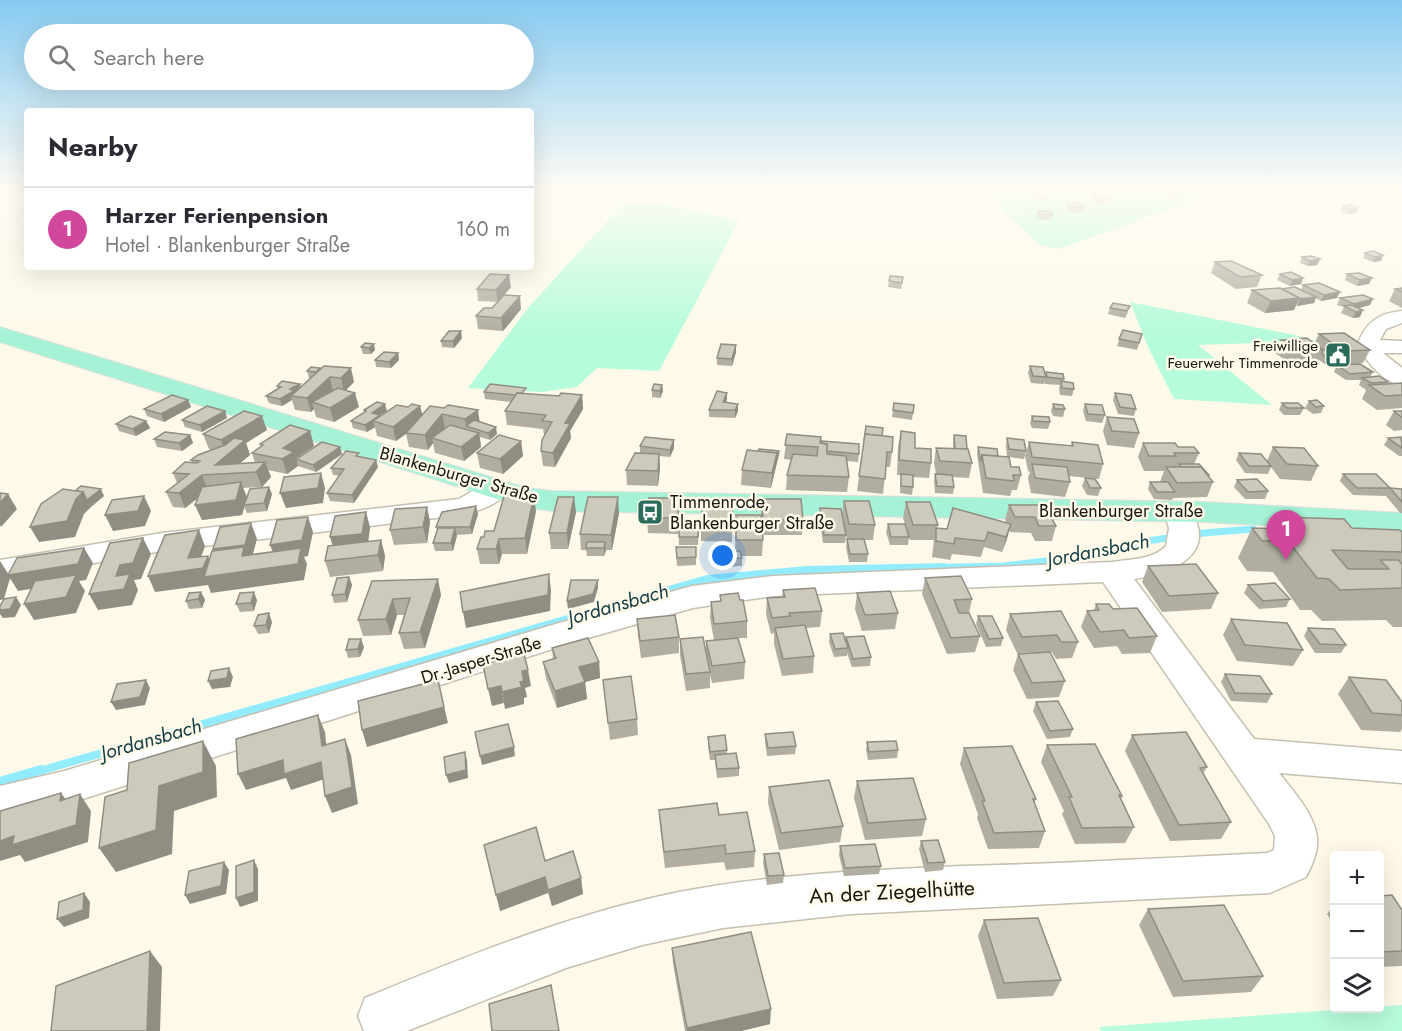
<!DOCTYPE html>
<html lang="en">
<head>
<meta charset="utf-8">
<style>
	:root { --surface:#fff; --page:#f2f2f3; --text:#2b2b33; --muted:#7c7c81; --line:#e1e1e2; --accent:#2a6b5a }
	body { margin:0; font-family:Jost,sans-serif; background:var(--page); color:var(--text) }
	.controls { position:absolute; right:18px; bottom:18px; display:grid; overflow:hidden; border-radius:6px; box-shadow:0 6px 24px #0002 }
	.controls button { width:54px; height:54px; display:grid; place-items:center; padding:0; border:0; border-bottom:2px solid var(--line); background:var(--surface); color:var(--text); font:30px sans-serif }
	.you { position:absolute; left:723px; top:556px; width:21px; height:21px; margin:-15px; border:4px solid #fff; border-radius:50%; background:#1a73e8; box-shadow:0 0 0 9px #1a73e833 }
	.badge { display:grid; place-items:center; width:39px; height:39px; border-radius:50%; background:var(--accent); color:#fff; font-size:20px; font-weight:700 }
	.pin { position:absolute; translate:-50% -50px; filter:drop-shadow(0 2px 3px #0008) }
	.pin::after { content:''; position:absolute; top:32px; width:21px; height:18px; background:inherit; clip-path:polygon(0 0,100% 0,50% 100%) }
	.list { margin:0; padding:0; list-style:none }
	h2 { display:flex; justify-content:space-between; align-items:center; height:78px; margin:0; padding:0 24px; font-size:26px }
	h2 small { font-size:20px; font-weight:400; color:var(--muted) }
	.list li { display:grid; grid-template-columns:39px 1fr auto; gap:18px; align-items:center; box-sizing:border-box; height:84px; padding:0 24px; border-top:2px solid var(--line) }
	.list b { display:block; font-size:22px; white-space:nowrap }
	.list p { margin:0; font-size:20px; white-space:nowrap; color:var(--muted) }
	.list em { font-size:20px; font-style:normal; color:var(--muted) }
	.icon { flex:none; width:33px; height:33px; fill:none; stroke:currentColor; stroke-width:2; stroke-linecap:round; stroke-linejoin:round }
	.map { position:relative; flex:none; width:1402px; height:1031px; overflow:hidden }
	.search { position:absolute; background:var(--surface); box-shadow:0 6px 24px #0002; left:24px; top:24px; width:510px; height:66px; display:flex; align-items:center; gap:15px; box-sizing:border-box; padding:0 21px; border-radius:33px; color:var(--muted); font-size:22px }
	.panel { position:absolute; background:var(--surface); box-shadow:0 6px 24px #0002; left:24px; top:108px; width:510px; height:162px; border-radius:6px }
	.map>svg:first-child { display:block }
	.green { fill:#b6fbdb }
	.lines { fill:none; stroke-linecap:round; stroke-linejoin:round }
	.stream-far2 { stroke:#93ecfe; stroke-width:7 }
	.stream-far1 { stroke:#93ecfe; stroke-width:8 }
	.stream { stroke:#93ecfe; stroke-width:10 }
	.minor-casing { stroke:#c4c0b1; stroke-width:3 }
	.major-casing { stroke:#dfdfde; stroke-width:2 }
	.minor { fill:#fff; fill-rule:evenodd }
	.major { fill:#a6f2d6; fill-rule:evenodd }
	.wall { fill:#b1aea1 }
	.shaded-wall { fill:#908d83 }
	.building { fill:#cecabb; stroke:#908d83; stroke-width:1.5 }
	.labels { text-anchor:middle; stroke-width:5; stroke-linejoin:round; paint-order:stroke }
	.far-poi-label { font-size:15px; fill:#191712; stroke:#fef9e9; text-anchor:end }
	.street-label { font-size:18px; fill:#191712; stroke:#fef9e9 }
	.poi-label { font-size:18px; fill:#191712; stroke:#fef9e9; text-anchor:start }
	.water-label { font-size:20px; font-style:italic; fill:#123d45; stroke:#fef9e9 }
	.near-street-label { font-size:21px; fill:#191712; stroke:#fef9e9 }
</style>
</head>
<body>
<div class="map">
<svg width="1402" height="1031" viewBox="0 0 1402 1031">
	<rect width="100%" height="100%" fill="#fef9e9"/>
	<g class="green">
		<path d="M983 189H1227L1058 249 1039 245Z"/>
		<path d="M624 202 663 204 739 221 659 371 597 368 577 387 542 392 468 388 528 308Z"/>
		<path d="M1130 302 1295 335 1316 341 1198 345 1272 405 1174 399 1148 347Z"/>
		<path d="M1402 1005V1031H1101L1099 1027Z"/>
	</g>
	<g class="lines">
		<g class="stream-far2">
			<path d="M1191 534 1253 529"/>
			<path d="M870 569 1004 566 1088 556 1140 542 1174 537"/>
		</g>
		<path class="stream-far1" d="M36 772 707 579 807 570 944 567"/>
		<path class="stream" d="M0 782 41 770"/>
		<defs>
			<g id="minor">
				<path d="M1402 311V323L1386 329 1380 340 1402 341V353H1383L1402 368V386C1382 381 1368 363 1357 346 1365 323 1378 313 1402 311Z"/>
				<path d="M496 481 506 483 510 489C498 506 478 511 460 515L162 551 0 580V560L162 533 459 499 486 483Z"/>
				<path d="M1178 503 1188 506C1221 554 1173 573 1134 579L1254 739 1402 751V783L1279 773C1294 792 1320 820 1317 846 1316 857 1311 867 1306 877L1270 893 851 914 723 928 642 945 566 968 407 1031H364L358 1016 365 998C467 956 570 914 679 892 772 874 869 870 964 866 1045 864 1127 860 1208 856L1267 853 1274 850 1275 836 1269 824 1103 582 773 596 693 608 581 640 64 805 0 822V786L64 771 559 623 692 586 773 576 1112 562C1131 559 1152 560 1166 546L1169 528 1164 512 1168 506Z"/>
			</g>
			<path id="major" d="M0 327 526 488 552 491 1205 502 1402 513V533L1205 522 552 511 523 507 0 342Z"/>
		</defs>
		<use href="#minor" class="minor-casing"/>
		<use href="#major" class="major-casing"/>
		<use href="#minor" class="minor"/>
		<use href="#major" class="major"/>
	</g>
	<g class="wall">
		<path d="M1031 189H1047L1048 190 1046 200H1036L1030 195Z"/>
		<path d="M1164 189 1180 193 1178 198H1170L1162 194Z"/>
		<path d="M1093 193 1112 197 1110 202 1097 203 1091 199Z"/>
		<path d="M1068 203 1084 207 1082 212 1071 213 1066 208Z"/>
		<path d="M1352 205 1357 213 1347 214 1340 211 1342 206Z"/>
		<path d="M1038 211 1053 214 1052 219 1041 220 1036 216Z"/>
		<path d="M1365 253 1383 255 1381 261 1373 262 1363 258Z"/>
		<path d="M1302 257 1320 259 1317 265 1308 266 1300 263Z"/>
		<path d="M1215 262 1262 275 1257 287 1236 289 1211 273Z"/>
		<path d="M1280 274 1303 278 1301 284 1290 286 1277 280Z"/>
		<path d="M1347 274 1369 284 1357 286 1345 280Z"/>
		<path d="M890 276 903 277 901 289 888 287Z"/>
		<path d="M1303 285 1337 298 1321 301 1316 298 1314 303 1297 306 1296 305 1294 310 1265 313 1247 303 1252 290 1282 289 1301 290Z"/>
		<path d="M511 287 504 295 521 309 503 331 478 329 476 316 492 308 498 302 478 301 477 289Z"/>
		<path d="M1402 288V308L1389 301 1395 289Z"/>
		<path d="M1340 298 1370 305 1359 308 1360 317 1353 318 1341 313 1344 307 1337 305Z"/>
		<path d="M1113 303 1128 312 1125 318 1108 314 1110 308Z"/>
		<path d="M1123 330 1142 334 1137 350 1117 346Z"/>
		<path d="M1319 334 1370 350 1363 363 1340 365 1373 372 1370 377 1388 382 1387 384 1402 383V408L1377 410 1362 399 1366 390 1359 385 1361 380H1346L1334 372 1336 367H1329L1319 360 1317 363 1291 364 1275 353 1281 340 1314 344Z"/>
		<path d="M462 338 454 348 442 347 441 341Z"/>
		<path d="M365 343 375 350 371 354H363L361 347Z"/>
		<path d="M736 352 732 366 717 365V358Z"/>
		<path d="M398 353 399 360 391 368 376 367 375 360Z"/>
		<path d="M1030 366 1045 375 1046 372 1064 379 1063 382 1074 389 1072 396 1060 395 1059 388 1060 385 1045 384V381L1044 384 1031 383 1028 373Z"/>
		<path d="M320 368 321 369 354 382 346 390 359 407 334 422 316 417 314 409 311 412 295 410 292 400 282 406 269 403 266 396 278 389 277 386 301 387 311 378H309L307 371Z"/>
		<path d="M662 385 663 391 660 398 652 397V390Z"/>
		<path d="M484 392 527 394 559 396 582 395 583 409 570 431 571 438 555 467 543 466 541 451 544 435 543 429 507 425 505 411 511 402 485 399Z"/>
		<path d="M727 393V400L726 402 738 404V411L735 418 709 417V410Z"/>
		<path d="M1115 393 1136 409 1134 416 1118 414 1113 400Z"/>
		<path d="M188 400 191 407 164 422 147 416 144 409Z"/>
		<path d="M1309 401 1324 406 1321 413 1313 414 1305 408Z"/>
		<path d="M894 403 913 413 912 420 892 417Z"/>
		<path d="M1282 403 1304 408 1300 415H1284L1279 410Z"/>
		<path d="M1053 404 1065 409 1063 417 1053 416 1051 411Z"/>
		<path d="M1085 404 1105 415 1102 423 1086 421 1083 411Z"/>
		<path d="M420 406 422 415 430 406 480 422 497 434 490 440 480 437 481 447 464 461 435 453 433 443 428 450 409 447 406 434 396 441 377 436 375 427 367 432 353 428 351 421 364 412V410L387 411 380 415V416L408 407Z"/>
		<path d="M225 411 227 418 202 432 185 427 182 420Z"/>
		<path d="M1394 411H1402V430L1394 431 1386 425Z"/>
		<path d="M1032 416 1050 422 1048 429 1032 428 1030 423Z"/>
		<path d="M1107 417 1139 433 1134 448 1107 445 1103 431Z"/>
		<path d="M146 421 150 428 136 436 119 431 116 424Z"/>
		<path d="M866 426 882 436 892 452 890 467H886L883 494 857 491Z"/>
		<path d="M267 430 246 443 250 455 240 463H255L252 453 261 447 260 444 310 431 314 446 296 458 298 466 287 474 268 470 271 477 262 487 243 488 247 497 272 494 267 511 247 513 244 507 242 515 202 520 195 505 198 498 185 508 173 507 166 492 177 483 173 473 192 463 191 460 211 450 209 449 203 434Z"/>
		<path d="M901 431 915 448 931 463 929 478 913 477V487L912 495 900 493 901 475H897L898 446Z"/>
		<path d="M787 434 821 441 859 454 858 462 847 461 849 477 847 492 786 490 787 475 791 460 784 459Z"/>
		<path d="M190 435 193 443 182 451 157 447 154 439Z"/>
		<path d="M954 435 967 449 972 463 969 478 952 477 954 487 953 494 935 493 934 481 935 474H936L934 463 936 448 953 449V443Z"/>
		<path d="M1007 438 1026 451 1024 459 1009 457 1011 467 1021 475 1017 490H1012L1010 496 983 493 977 455 978 447 998 456 1007 457 1006 446Z"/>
		<path d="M1388 438H1402V456H1399L1384 445Z"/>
		<path d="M521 441 523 456 503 474 480 468 477 453Z"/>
		<path d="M1029 442 1071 446 1072 442 1103 464 1099 479 1068 476 1070 482 1065 497 1031 493 1028 478 1030 472 1028 471 1025 456Z"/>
		<path d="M1143 443 1178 447 1199 453 1194 464 1209 475 1208 476 1213 482 1207 497 1173 498 1172 500 1154 499 1148 489 1150 482H1160L1164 471H1144L1138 457Z"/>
		<path d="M640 446 674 448 670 457 659 456 660 468 658 486 627 485 626 470 640 453Z"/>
		<path d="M1273 447 1318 466 1311 481 1280 479 1271 467 1268 474 1245 473 1236 460 1239 453 1267 461Z"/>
		<path d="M758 451H779L778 458 771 488 741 485 742 470Z"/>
		<path d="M342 454 316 472 298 466 296 459Z"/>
		<path d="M360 457 378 467 354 503 330 501 327 493 340 476 333 475 331 468Z"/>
		<path d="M1343 474 1390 488 1402 489V513H1400L1386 496 1353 495 1340 481Z"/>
		<path d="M1085 478 1101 488 1098 496 1087 495 1082 486Z"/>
		<path d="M1237 480 1268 491 1265 499H1245L1234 487Z"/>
		<path d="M679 498 678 534 648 533 647 518Z"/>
		<path d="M762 499 803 520 802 535H763L761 514Z"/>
		<path d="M733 500 732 542 701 541V525Z"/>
		<path d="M844 501 875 525 873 540H864L868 554 867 562H849L846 547 847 539 843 522 846 535 845 543H823L819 516 820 508 842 516Z"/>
		<path d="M906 502 938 525 937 528 947 529 1006 522 1005 520 1009 505 1055 514 1053 520 1056 526 1052 541H1035L1031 533 1010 532 1009 530 1002 552 984 547 981 557 952 554 950 560 932 557 934 540H910L907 530 909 537 908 545H890L886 532 888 524H905L903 518Z"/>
		<path d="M427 507 430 522 427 543 394 545 390 530Z"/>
		<path d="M536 511 527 554H502L499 564H480L477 549 484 537Z"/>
		<path d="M366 512 370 528 368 542 381 540 385 556 383 571 330 577 325 561 333 545Z"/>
		<path d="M576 512 568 549H551L549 533Z"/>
		<path d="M619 513 612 550H606L604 556H587L586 550H581L580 534Z"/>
		<path d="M478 514 472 534 456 535 453 551H435L433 543 437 531 436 527Z"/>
		<path d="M736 515 763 540 762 556H742V566L724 567 722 561V553L735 552Z"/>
		<path d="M1280 517 1352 528 1402 532V627H1393L1386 620 1322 621 1311 610H1300L1273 572 1247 571 1238 558 1252 528H1274Z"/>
		<path d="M699 521 698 545H679V537Z"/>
		<path d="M676 547H696V565L677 566Z"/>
		<path d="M1148 566 1218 593 1211 609 1162 612 1142 582Z"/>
		<path d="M349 577 352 585 347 602 334 603 332 595Z"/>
		<path d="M925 578 972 599 969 613 980 636 975 652 947 654 922 594Z"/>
		<path d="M372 581 441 595 425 648 404 649 399 633 405 615H397L391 635 363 636 358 620Z"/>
		<path d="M1248 585 1290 599 1286 607 1259 609 1244 593Z"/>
		<path d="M783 590 822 611 820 627 806 628 814 656 813 673 782 676 774 644V633L771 634 766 614 767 598 782 597Z"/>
		<path d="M201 592 205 600 202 608 189 609 186 601Z"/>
		<path d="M857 593 898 613 895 629 862 631 855 609Z"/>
		<path d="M720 595 740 600 747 621V638H738L745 662 744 679 712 683 710 675V688L686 691 680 655V639L706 651V641L714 640 710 618 711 602 720 601Z"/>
		<path d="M257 600 254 611 240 612 236 604Z"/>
		<path d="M1096 604 1113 609 1157 636 1150 653 1122 654 1117 646 1094 648 1081 627 1087 611 1094 610Z"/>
		<path d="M1010 614 1078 642 1072 658 1056 659 1052 652 1017 653 1006 630Z"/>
		<path d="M978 616 1003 638 1001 646 986 647 976 624Z"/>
		<path d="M637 619 679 637V653L641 658 638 635Z"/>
		<path d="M1231 619 1303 650 1293 666 1237 661 1223 635Z"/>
		<path d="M272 622 269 633 258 634 254 626Z"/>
		<path d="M1308 628 1346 645 1341 653H1315L1304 636Z"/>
		<path d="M830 634 845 640 846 637 871 657 870 666 852 667 847 653V656L834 657 829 642Z"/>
		<path d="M364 647 360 657 348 658 346 650Z"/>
		<path d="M552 648 599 662 600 678 585 682 587 699 557 708 546 678 543 662 553 659Z"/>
		<path d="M1018 654 1065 681 1059 697 1027 699 1013 670Z"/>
		<path d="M1225 674 1272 694 1267 703 1231 701 1221 682Z"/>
		<path d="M1349 677 1402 702V729L1400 732 1361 730 1338 694Z"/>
		<path d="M605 696 637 719 638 735 610 740Z"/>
		<path d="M1036 702 1073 729 1070 737 1047 739 1033 711Z"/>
		<path d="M765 734 796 746 795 754 767 756 765 742Z"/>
		<path d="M1132 735 1207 767 1203 774 1231 822 1221 839 1170 841 1125 751Z"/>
		<path d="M708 737 727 750V754L739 768V776L717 778 715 760H710L708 746Z"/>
		<path d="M867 742 898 750 897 758 868 760 866 750Z"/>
		<path d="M1047 745 1122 796 1121 799 1134 827 1125 843 1075 844 1062 814 1064 811 1041 762Z"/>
		<path d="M964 748 1036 799 1034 803 1045 831 1039 848 988 849 977 818 978 814 960 764Z"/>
		<path d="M857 781 926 819 922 836 865 840 854 798Z"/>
		<path d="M769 787 843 826 840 842 779 850 768 803Z"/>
		<path d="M659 810 719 815 755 851 754 867 726 870 724 862 665 868 660 826Z"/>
		<path d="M921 841 945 862 943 870 925 872 919 849Z"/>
		<path d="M840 846 881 866 879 874 844 876 839 855Z"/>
		<path d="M764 854 784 875 783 883 767 885 763 863Z"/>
		<path d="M545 861 581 878 583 894 552 906 548 893 500 911Z"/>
		<path d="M1380 896 1402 910V966L1380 967Z"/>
		<path d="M1335 904V926L1327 914Z"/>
		<path d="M1148 909 1263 976 1251 992 1173 997 1139 925Z"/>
		<path d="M984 920 1061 980 1053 996 997 999 978 936Z"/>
		<path d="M672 948 770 1024 741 1031H685L673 964Z"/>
	</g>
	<g class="shaded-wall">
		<path d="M1359 207 1357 213 1347 214 1349 209Z"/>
		<path d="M1383 255 1381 261 1373 262 1375 257Z"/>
		<path d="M1320 259 1317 265 1308 266 1310 261Z"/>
		<path d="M509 275 511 287 498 302 496 290Z"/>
		<path d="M1303 278 1301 284 1290 286 1292 280Z"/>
		<path d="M1372 278 1369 284 1357 286 1360 280Z"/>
		<path d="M1340 292 1337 298 1321 301 1324 295Z"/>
		<path d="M520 296 521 309 503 331 501 318Z"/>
		<path d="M1316 297 1314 303 1297 306 1300 299Z"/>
		<path d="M1299 298 1294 310 1265 313 1271 301Z"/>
		<path d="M1373 299 1370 305 1351 310 1354 304Z"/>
		<path d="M1363 310 1360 317 1353 318 1356 312Z"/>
		<path d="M461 331 462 338 454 348 453 341Z"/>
		<path d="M374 344 375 350 371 354 369 348Z"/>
		<path d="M736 345V352L732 366V359Z"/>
		<path d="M398 353 399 360 391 368 389 362Z"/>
		<path d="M351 368 354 382 344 392 341 378Z"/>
		<path d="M330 377 333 391 312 402 314 409 311 412 307 398Z"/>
		<path d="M300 384 302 390 291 396 292 400 282 406 280 399 290 389Z"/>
		<path d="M662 385 663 391 660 398V391Z"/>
		<path d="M355 393 359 407 334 422 330 408Z"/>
		<path d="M727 393V400L723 409V402Z"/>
		<path d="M582 395 583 409 570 431 571 438 555 467 553 453 565 423Z"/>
		<path d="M188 400 191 407 164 422 161 414Z"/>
		<path d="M385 404 387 411 380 415 382 422 373 421 375 427 367 432 365 425 372 413Z"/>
		<path d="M738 404V411L735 418V410Z"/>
		<path d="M420 406 424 421 396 441 393 427Z"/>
		<path d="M478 410 480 424 466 426 465 419Z"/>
		<path d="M225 411 227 418 202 432 200 425Z"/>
		<path d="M442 414 445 428 432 438 433 443 428 450 425 435Z"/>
		<path d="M262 416 267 430 246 443 250 455 227 474 215 465 227 455 221 440Z"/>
		<path d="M146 421 150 428 136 436 133 429Z"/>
		<path d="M496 427 497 434 490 440 488 433Z"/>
		<path d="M310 431 314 446 296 458 298 466 287 474 282 459 283 448Z"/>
		<path d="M479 433 481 447 464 461 461 447Z"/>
		<path d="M190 435 193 443 182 451 179 443Z"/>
		<path d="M674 440V448L670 457V450Z"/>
		<path d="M521 441 523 456 503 474 500 459Z"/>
		<path d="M340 447 342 454 316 472 313 465Z"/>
		<path d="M779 451 778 458 771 488 772 473 777 453Z"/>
		<path d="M659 454 660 468 658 486V471Z"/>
		<path d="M376 460 378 467 354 503 352 495Z"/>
		<path d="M265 462 271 477 262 487 256 472Z"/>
		<path d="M321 473 325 488 323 503 286 508 280 493Z"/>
		<path d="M202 475 208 490 185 508 179 493Z"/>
		<path d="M241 482 247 498 242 515 202 520 195 505Z"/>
		<path d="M269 487 272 494 267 511 264 503Z"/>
		<path d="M101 489 104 496 91 507 84 514 75 537 39 542 30 527 76 499 83 492Z"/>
		<path d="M8 494 17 509 1 527 0 525V503Z"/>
		<path d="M144 496 151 511 145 526 113 531 105 515Z"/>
		<path d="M534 496 536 511 527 554 525 538Z"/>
		<path d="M574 497 576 512 568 549 567 533Z"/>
		<path d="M618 497 619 513 612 550 611 535Z"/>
		<path d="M679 498V514L678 534V518Z"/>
		<path d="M476 506 478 514 472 534 470 527Z"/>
		<path d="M427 507 430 522 427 543 423 527Z"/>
		<path d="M366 512 370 528 367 549 335 553 330 537Z"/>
		<path d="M308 517 313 532 308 556 304 557 307 564 304 580 211 593 208 585 155 592 148 576 188 558 199 530 205 546 197 569 208 556 214 571 219 565 213 549 251 523 257 539 251 561 276 560 270 545Z"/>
		<path d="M1011 524 1007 539 1002 552 1006 537Z"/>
		<path d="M455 528 457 536 453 551 451 543Z"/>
		<path d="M143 538 151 554 141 579 134 580 138 590 132 605 98 610 89 594 116 576 120 565Z"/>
		<path d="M499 539 502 554 499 564 496 549Z"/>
		<path d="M381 540 385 556 383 571 378 555Z"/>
		<path d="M605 542 606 550 604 556V548Z"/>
		<path d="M84 548 93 563 86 580 79 581 85 591 76 613 34 620 24 604 73 582 18 591 10 578 4 599 0 600V561L9 575Z"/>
		<path d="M549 574 551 590 550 611 466 628 463 612Z"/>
		<path d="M349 577 352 585 347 602 345 594Z"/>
		<path d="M438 579 441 595 425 648 420 632Z"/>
		<path d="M598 580V588L594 602 568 609 567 601Z"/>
		<path d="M201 592 205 600 202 608 198 599Z"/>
		<path d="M254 592 257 600 254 611 251 603Z"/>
		<path d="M16 597 21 605 15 617 3 618 0 614V610Z"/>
		<path d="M393 599 397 615 391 635 386 619Z"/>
		<path d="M269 613 272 622 269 633 266 625Z"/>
		<path d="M361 639 364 647 360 657 358 649Z"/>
		<path d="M599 662 600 678 585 682 587 699 557 708 555 691 579 667Z"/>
		<path d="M229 668 233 677 230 687 212 689 208 681Z"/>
		<path d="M528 670 531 686 525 688 527 697 524 698V704L505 709 502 692 520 682 522 671Z"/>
		<path d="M146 680 150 688 145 705 116 710 111 702Z"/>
		<path d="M438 680 448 723 367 747 362 730Z"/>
		<path d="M501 686 504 703 492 706 488 689Z"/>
		<path d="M318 715 325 732 328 762 322 746Z"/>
		<path d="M345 739 351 755 358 804 332 813 325 796Z"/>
		<path d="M203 741 216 766 217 797 174 811 172 854 116 872 99 848Z"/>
		<path d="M514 747 515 756 482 765 480 756Z"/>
		<path d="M465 752 467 760 468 778 449 783 446 775Z"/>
		<path d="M283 760 321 762 328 778 291 790 286 778 246 790 238 774Z"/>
		<path d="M61 793 73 809 60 801Z"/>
		<path d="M80 794 91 811 88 842 25 862 20 855 0 861V841Z"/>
		<path d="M254 860 258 869V901L240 907 236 898Z"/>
		<path d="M224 862 229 870 226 894 190 904 185 895Z"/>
		<path d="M545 877 548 893 500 911 496 895Z"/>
		<path d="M581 878 583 894 552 906 548 890Z"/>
		<path d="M84 893 90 902 89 918 64 927 57 919Z"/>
		<path d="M150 951 162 967 160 1031H147Z"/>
		<path d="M771 1009 770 1024 741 1031H687V1028Z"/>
	</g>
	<g class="building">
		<path d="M1164 189H1173L1180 193H1172Z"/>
		<path d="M1093 193H1106L1112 197 1099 198Z"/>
		<path d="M1068 203H1079L1084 207H1072Z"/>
		<path d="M1352 205 1359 207 1349 209 1342 206Z"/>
		<path d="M1038 211H1049L1053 214H1042Z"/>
		<path d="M1373 251 1383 255 1375 257 1365 253Z"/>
		<path d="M1311 256 1320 259 1310 261 1302 257Z"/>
		<path d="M1231 261 1262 275 1240 277 1215 262Z"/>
		<path d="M1291 272 1303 278 1292 280 1280 274Z"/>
		<path d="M1359 273 1372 278 1360 280 1347 274Z"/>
		<path d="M490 274 509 275 496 290 477 289Z"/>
		<path d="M890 276 903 277 902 283 889 281Z"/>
		<path d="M1319 283 1340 292 1324 295 1303 285Z"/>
		<path d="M1295 287 1316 297 1300 299H1299V298L1282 289Z"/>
		<path d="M1280 288 1299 298 1271 301 1252 290Z"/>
		<path d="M1402 288V292L1395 289Z"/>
		<path d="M504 295 520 296 501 318 476 316 484 308H492Z"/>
		<path d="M1363 295 1373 299 1354 304 1340 298Z"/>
		<path d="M1113 303 1130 306 1127 311 1110 308Z"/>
		<path d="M1351 305 1363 310 1356 312 1344 306Z"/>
		<path d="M1123 330 1142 334 1139 343 1119 339Z"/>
		<path d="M449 331H461L453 341H441Z"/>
		<path d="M1344 333 1370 350 1344 351 1319 334Z"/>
		<path d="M1307 338 1323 350 1297 351 1281 340Z"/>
		<path d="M365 343 374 344 369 348 361 347Z"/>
		<path d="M721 344 736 345 732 359 717 358Z"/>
		<path d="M1326 349 1342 360 1332 361 1322 354 1323 350Z"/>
		<path d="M384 352 398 353 389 362 375 360Z"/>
		<path d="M1360 364 1373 372 1350 374 1337 365Z"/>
		<path d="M324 366 351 368 341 378 330 377 307 398 291 396Z"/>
		<path d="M1030 366 1043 367 1046 377 1033 376Z"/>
		<path d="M311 367 320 368 316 372 307 371Z"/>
		<path d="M1046 372 1063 374 1064 379 1047 377Z"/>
		<path d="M1379 376 1388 382 1371 383 1362 378Z"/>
		<path d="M282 381 300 384 290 389 294 391 280 399 266 396 281 387 277 386Z"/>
		<path d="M1061 381 1073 383 1074 389 1062 388Z"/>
		<path d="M1402 383V395L1385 396 1369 385Z"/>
		<path d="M490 384 526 388 522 393H517L516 395 484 392Z"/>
		<path d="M654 384 662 385 660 391 652 390Z"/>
		<path d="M338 388 355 393 330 408 312 402Z"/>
		<path d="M717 391 727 393 723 402 738 404 735 410H709Z"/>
		<path d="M517 393 559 396 561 393 582 395 565 423 570 424 553 453 541 451 542 440 552 422 542 421 546 415 505 411Z"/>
		<path d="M1115 393 1131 395 1136 409 1120 407Z"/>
		<path d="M172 395 188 400 161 414 144 409Z"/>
		<path d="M1317 400 1324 406 1316 407 1309 401Z"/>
		<path d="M377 402 385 404 372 413 380 415 365 425 351 421 366 411 364 410Z"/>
		<path d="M894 403 914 405 913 413 893 410Z"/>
		<path d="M1282 403H1298L1304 408H1287Z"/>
		<path d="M412 404 420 406 393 427 373 421 397 405 408 407Z"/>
		<path d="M1053 404 1063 405 1065 409H1055Z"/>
		<path d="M1085 404 1102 405 1105 415 1088 414Z"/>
		<path d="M448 405 478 410 465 419 442 414 425 435 406 433 430 406 444 408Z"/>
		<path d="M207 406 225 411 200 425 182 420Z"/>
		<path d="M244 411 262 416 221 440 203 434Z"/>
		<path d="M1394 411H1402V417H1401Z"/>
		<path d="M130 416 146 421 133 429 116 424Z"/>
		<path d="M1032 416 1049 417 1050 422 1033 421Z"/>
		<path d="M1107 417 1134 419 1139 433 1112 431Z"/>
		<path d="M474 420 496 427 488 433 466 426Z"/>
		<path d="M290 425 310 431 283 448 294 452 282 459 252 453 263 445 260 444Z"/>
		<path d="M450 425 479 433 461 447 432 438Z"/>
		<path d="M866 426 883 428 882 436 865 434 864 441Z"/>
		<path d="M901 431 915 433V448L931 449V463L899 460Z"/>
		<path d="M165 432 190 435 179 443 154 439Z"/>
		<path d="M787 434 821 437 820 443 827 444V454L846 456 849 477 787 475 793 454 817 456 818 447 785 445Z"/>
		<path d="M865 434 893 437 892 452H887L885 479 859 476Z"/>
		<path d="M499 435 521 441 500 459 477 453Z"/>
		<path d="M954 435 966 436 967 449H955Z"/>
		<path d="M645 437 674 440 670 450 640 446Z"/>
		<path d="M1401 437 1402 448 1388 438Z"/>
		<path d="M234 438 245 440 215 465 265 462 256 472 202 475 179 493 166 492 189 474 173 473 185 462 197 463 200 461 191 460 198 455 225 445Z"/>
		<path d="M1007 438 1024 440 1026 451 1009 449Z"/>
		<path d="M821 441 859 444V454L827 451V444L821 443Z"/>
		<path d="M322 442 340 447 313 465 296 459Z"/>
		<path d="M1029 442 1073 446 1072 442 1098 445 1103 464 1032 457Z"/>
		<path d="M1143 443H1175L1178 447H1194L1199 453H1174L1176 456H1149Z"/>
		<path d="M978 447 997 449 998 456 982 455 981 462Z"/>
		<path d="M1273 447 1304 448 1318 466 1287 464Z"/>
		<path d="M936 448 968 449 972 463 940 461Z"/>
		<path d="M759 449 779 451 777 460V453L758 451Z"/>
		<path d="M747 450 777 453 772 473 742 470Z"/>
		<path d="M346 451 359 453 356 456 376 460 352 495 327 493 344 469 331 468Z"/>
		<path d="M635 453 659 454 658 471 626 470Z"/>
		<path d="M1239 453 1261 454 1271 466H1249Z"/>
		<path d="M982 455 1009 457 1011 467H1019L1021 475H1013L1014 481 986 478Z"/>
		<path d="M1032 464 1067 467 1070 482 1035 478Z"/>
		<path d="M1179 464H1199L1209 475H1207L1201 467H1181Z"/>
		<path d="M1166 467H1201L1213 482 1177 483Z"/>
		<path d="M321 473 318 488 280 493 284 477Z"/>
		<path d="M901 474 913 475V487L901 486Z"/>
		<path d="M935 474 952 475 954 487 937 486Z"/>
		<path d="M1343 474H1376L1390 488H1357Z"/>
		<path d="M1085 478 1095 479 1101 488H1090Z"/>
		<path d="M1257 479 1268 491 1248 492 1237 480Z"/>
		<path d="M241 482 236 500 195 505 202 487Z"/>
		<path d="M1150 482H1168L1175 492H1157Z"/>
		<path d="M81 486 101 489 87 500 83 492 75 491Z"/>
		<path d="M269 487 264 503 244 505 250 489Z"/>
		<path d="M1390 488 1402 489V502Z"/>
		<path d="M63 489 83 492 76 499 67 521 30 527 41 504Z"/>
		<path d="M0 493 8 494 0 503Z"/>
		<path d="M144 496 138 511 105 515 112 500Z"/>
		<path d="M504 496H534L525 538 499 539 496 549H477L481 537H484L485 531H494Z"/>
		<path d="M558 497H574L567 533H549Z"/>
		<path d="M588 497H618L611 535 580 534Z"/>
		<path d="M649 498H679L678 518H647Z"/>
		<path d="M703 499 733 500 732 526 701 525Z"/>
		<path d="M762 499H801L803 520H763Z"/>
		<path d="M844 501H869L875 525 849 524Z"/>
		<path d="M906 502H930L938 525H913Z"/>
		<path d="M1009 505H1050L1055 514H1049L1056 526H1039L1035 517H1015Z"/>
		<path d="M476 506 470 527H436L442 512Z"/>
		<path d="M427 507 423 527 390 530 395 509Z"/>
		<path d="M820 508 841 509 846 535H824Z"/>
		<path d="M953 508 1011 524 1006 537 988 532 985 541 955 538 954 544 936 541V528L947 529Z"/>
		<path d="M366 512 362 534 330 537 335 516Z"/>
		<path d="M736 515H761L763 540H736Z"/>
		<path d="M308 517 302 540 270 545 277 520Z"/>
		<path d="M1280 517 1344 519 1352 528 1400 530 1402 532V552L1332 550 1348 569H1389L1380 560H1398L1402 564V588L1340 590 1329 579 1317 578 1288 541H1262L1252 528 1288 529Z"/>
		<path d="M680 521H699L698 537H679Z"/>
		<path d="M251 523 245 545 213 549 220 527Z"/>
		<path d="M888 524H905L909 537H891Z"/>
		<path d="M438 528H455L451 543H433Z"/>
		<path d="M199 530 188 558 208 556 203 568 148 576 165 535Z"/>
		<path d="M143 538 133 563 120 565 116 576 130 574 124 589 89 594 110 543Z"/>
		<path d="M847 539H864L868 554H850Z"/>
		<path d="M381 540 378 555 325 561 328 546Z"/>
		<path d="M587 542H605L604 548H586Z"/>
		<path d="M244 547 242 556 301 548 298 564 204 577 212 551Z"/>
		<path d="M676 547H696V557L677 558Z"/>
		<path d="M84 548 78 564 8 575 17 558Z"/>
		<path d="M740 551 742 558 724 559 722 553Z"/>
		<path d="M1196 564 1218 593 1169 596 1148 566Z"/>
		<path d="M549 574 548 595 463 612 460 592Z"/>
		<path d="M76 575 66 597 24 604 35 581Z"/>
		<path d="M961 576 972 599 954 600 959 613H969L980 636 951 638 925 578Z"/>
		<path d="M349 577 345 594 332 595 337 578Z"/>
		<path d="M438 579 420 632 399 633 410 598 393 599 386 619 358 620 372 581Z"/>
		<path d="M571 580H598L593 594 567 601Z"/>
		<path d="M1275 583 1290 599 1263 601 1248 585Z"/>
		<path d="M815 588 822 611 789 613 790 616 772 618 767 598 785 597 783 590Z"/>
		<path d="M890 591 898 613 865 615 857 593Z"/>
		<path d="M201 592 198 599 186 601 189 593Z"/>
		<path d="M254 592 251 603 236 604 240 593Z"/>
		<path d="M738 593 740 600H743L747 621 714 624 711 602 721 601 720 595Z"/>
		<path d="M16 597 10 609 0 610V606L4 599Z"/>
		<path d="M1096 604H1109L1113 609 1137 608 1157 636 1129 638 1124 630 1100 632 1087 611 1099 610Z"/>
		<path d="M1061 611 1078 642H1061L1057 635 1022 637 1010 614Z"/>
		<path d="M269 613 266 625 254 626 258 615Z"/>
		<path d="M675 615 679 637 640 641 637 619Z"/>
		<path d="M978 616H992L1003 638 989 639Z"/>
		<path d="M1231 619 1287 623 1303 650 1245 645Z"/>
		<path d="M805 625 814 656 783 659 775 628Z"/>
		<path d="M1308 628 1334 629 1346 645 1320 644Z"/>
		<path d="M843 633 848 648 835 649 830 634Z"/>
		<path d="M864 636 871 657 853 659 846 637Z"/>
		<path d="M703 637 710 672 686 674 680 639Z"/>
		<path d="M588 638 599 662 579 667 585 682 555 691 543 662 556 658 552 648Z"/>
		<path d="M738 638 745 662 712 666 706 641Z"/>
		<path d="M349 639H361L358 649 346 650Z"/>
		<path d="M1050 652 1065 681 1032 683 1018 654Z"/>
		<path d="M524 654 528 670 522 671 524 681 520 682 522 687 502 692 501 686 488 689 483 664Z"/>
		<path d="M229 668 227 678 208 681 211 671Z"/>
		<path d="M1225 674 1260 676 1272 694 1235 693Z"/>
		<path d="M631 676 637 719 608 723 603 680Z"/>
		<path d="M1349 677 1386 680 1402 702V715L1372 713Z"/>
		<path d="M146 680 140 697 111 702 117 684Z"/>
		<path d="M438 680 444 707 362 730 358 701Z"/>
		<path d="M1058 701 1073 729 1050 731 1036 702Z"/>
		<path d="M318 715 322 746 345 739 352 787 325 796 321 762 284 774 283 760 238 774 236 739Z"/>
		<path d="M508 724 514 747 480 756 475 732Z"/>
		<path d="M793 732 796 746 768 748 765 734Z"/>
		<path d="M1186 732 1207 767 1200 768 1231 822 1179 825 1132 735Z"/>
		<path d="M725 735 727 750 710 752 708 737Z"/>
		<path d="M203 741V772L159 786 156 830 99 848 105 797 127 790 129 763Z"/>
		<path d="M896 741 898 750 869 752 867 742Z"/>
		<path d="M1095 744 1122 796 1119 795 1134 827 1082 828 1069 797H1072L1047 745Z"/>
		<path d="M1012 746 1036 799H1033L1045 831 994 833 982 801H985L964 748Z"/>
		<path d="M465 752 466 770 446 775 444 757Z"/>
		<path d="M736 753 739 768 717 769 715 755Z"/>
		<path d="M913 778 926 819 868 823 857 781Z"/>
		<path d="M829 780 843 826 781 833 769 787Z"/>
		<path d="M61 793 60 801 80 794 76 825 12 845 14 836 0 841V811Z"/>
		<path d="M717 803 719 815 747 812 755 851 726 854 725 845 664 852 659 810Z"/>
		<path d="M536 827 545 861 573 851 581 878 548 890 545 877 496 895 484 845Z"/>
		<path d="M938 840 945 862 928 863 921 841Z"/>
		<path d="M875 844 881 866 845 868 840 846Z"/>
		<path d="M779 853 784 875 768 876 764 854Z"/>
		<path d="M254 860V892L236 898V866Z"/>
		<path d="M224 862 221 886 185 895 189 871Z"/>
		<path d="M84 893 83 910 57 919 59 902Z"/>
		<path d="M1392 895 1402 910V951L1380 952V896Z"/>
		<path d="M1224 905 1263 976 1183 981 1148 909Z"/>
		<path d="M1038 918 1061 980 1004 983 984 920Z"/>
		<path d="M751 932 771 1009 687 1028 672 948Z"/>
		<path d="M150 951 147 1031H51L56 986Z"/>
		<path d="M551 985 559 1031H492L489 1004Z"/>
	</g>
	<linearGradient id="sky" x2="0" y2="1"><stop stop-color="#86caf1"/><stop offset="0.57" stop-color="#fffcf5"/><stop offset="1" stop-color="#fffcf5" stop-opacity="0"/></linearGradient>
	<rect width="1402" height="333" fill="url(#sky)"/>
	<defs>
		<symbol id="civic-square" viewBox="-11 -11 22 22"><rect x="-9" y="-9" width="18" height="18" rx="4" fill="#2a6b5a" stroke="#fef9e9"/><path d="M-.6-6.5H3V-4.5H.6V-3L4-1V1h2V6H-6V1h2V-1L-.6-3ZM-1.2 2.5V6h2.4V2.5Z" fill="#fff"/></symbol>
		<symbol id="bus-square" viewBox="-11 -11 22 22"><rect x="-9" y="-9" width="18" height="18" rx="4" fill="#2a6b5a" stroke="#fef9e9"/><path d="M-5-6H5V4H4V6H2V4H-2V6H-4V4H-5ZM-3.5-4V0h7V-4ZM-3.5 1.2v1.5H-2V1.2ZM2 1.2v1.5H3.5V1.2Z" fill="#fff"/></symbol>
	</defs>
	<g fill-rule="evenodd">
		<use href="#civic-square" x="1323" y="340" width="30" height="30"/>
		<use href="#bus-square" x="635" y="497" width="30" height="30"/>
	</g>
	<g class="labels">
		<g class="far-poi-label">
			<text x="1318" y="351">Freiwillige<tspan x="1318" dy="17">Feuerwehr Timmenrode</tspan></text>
		</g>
		<g class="street-label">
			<text transform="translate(459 475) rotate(16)" y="6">Blankenburger Straße</text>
			<text x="1121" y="517">Blankenburger Straße</text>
			<text transform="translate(481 660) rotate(-17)" y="6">Dr.-Jasper-Straße</text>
		</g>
		<g class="poi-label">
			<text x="670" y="508">Timmenrode,<tspan x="670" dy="21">Blankenburger Straße</tspan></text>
		</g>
		<g class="water-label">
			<text transform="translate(1098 550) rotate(-11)" y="7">Jordansbach</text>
			<text transform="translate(618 604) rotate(-16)" y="7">Jordansbach</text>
			<text transform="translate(151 739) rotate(-16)" y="7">Jordansbach</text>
		</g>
		<g class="near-street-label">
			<text transform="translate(892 892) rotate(-3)" y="7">An der Ziegelhütte</text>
		</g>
	</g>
</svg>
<div class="controls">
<button>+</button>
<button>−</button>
<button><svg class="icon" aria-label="layers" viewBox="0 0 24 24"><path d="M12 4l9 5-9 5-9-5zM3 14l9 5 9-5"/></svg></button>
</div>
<div class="you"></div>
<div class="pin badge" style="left:1286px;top:560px;background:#d1479c">1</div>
<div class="search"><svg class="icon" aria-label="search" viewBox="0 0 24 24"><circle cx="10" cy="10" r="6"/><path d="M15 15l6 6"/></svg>Search here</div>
<section class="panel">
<h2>Nearby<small></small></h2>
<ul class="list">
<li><span class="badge" style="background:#d1479c">1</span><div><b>Harzer Ferienpension</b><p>Hotel · Blankenburger Straße</p></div><em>160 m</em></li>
</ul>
</section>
</div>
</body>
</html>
